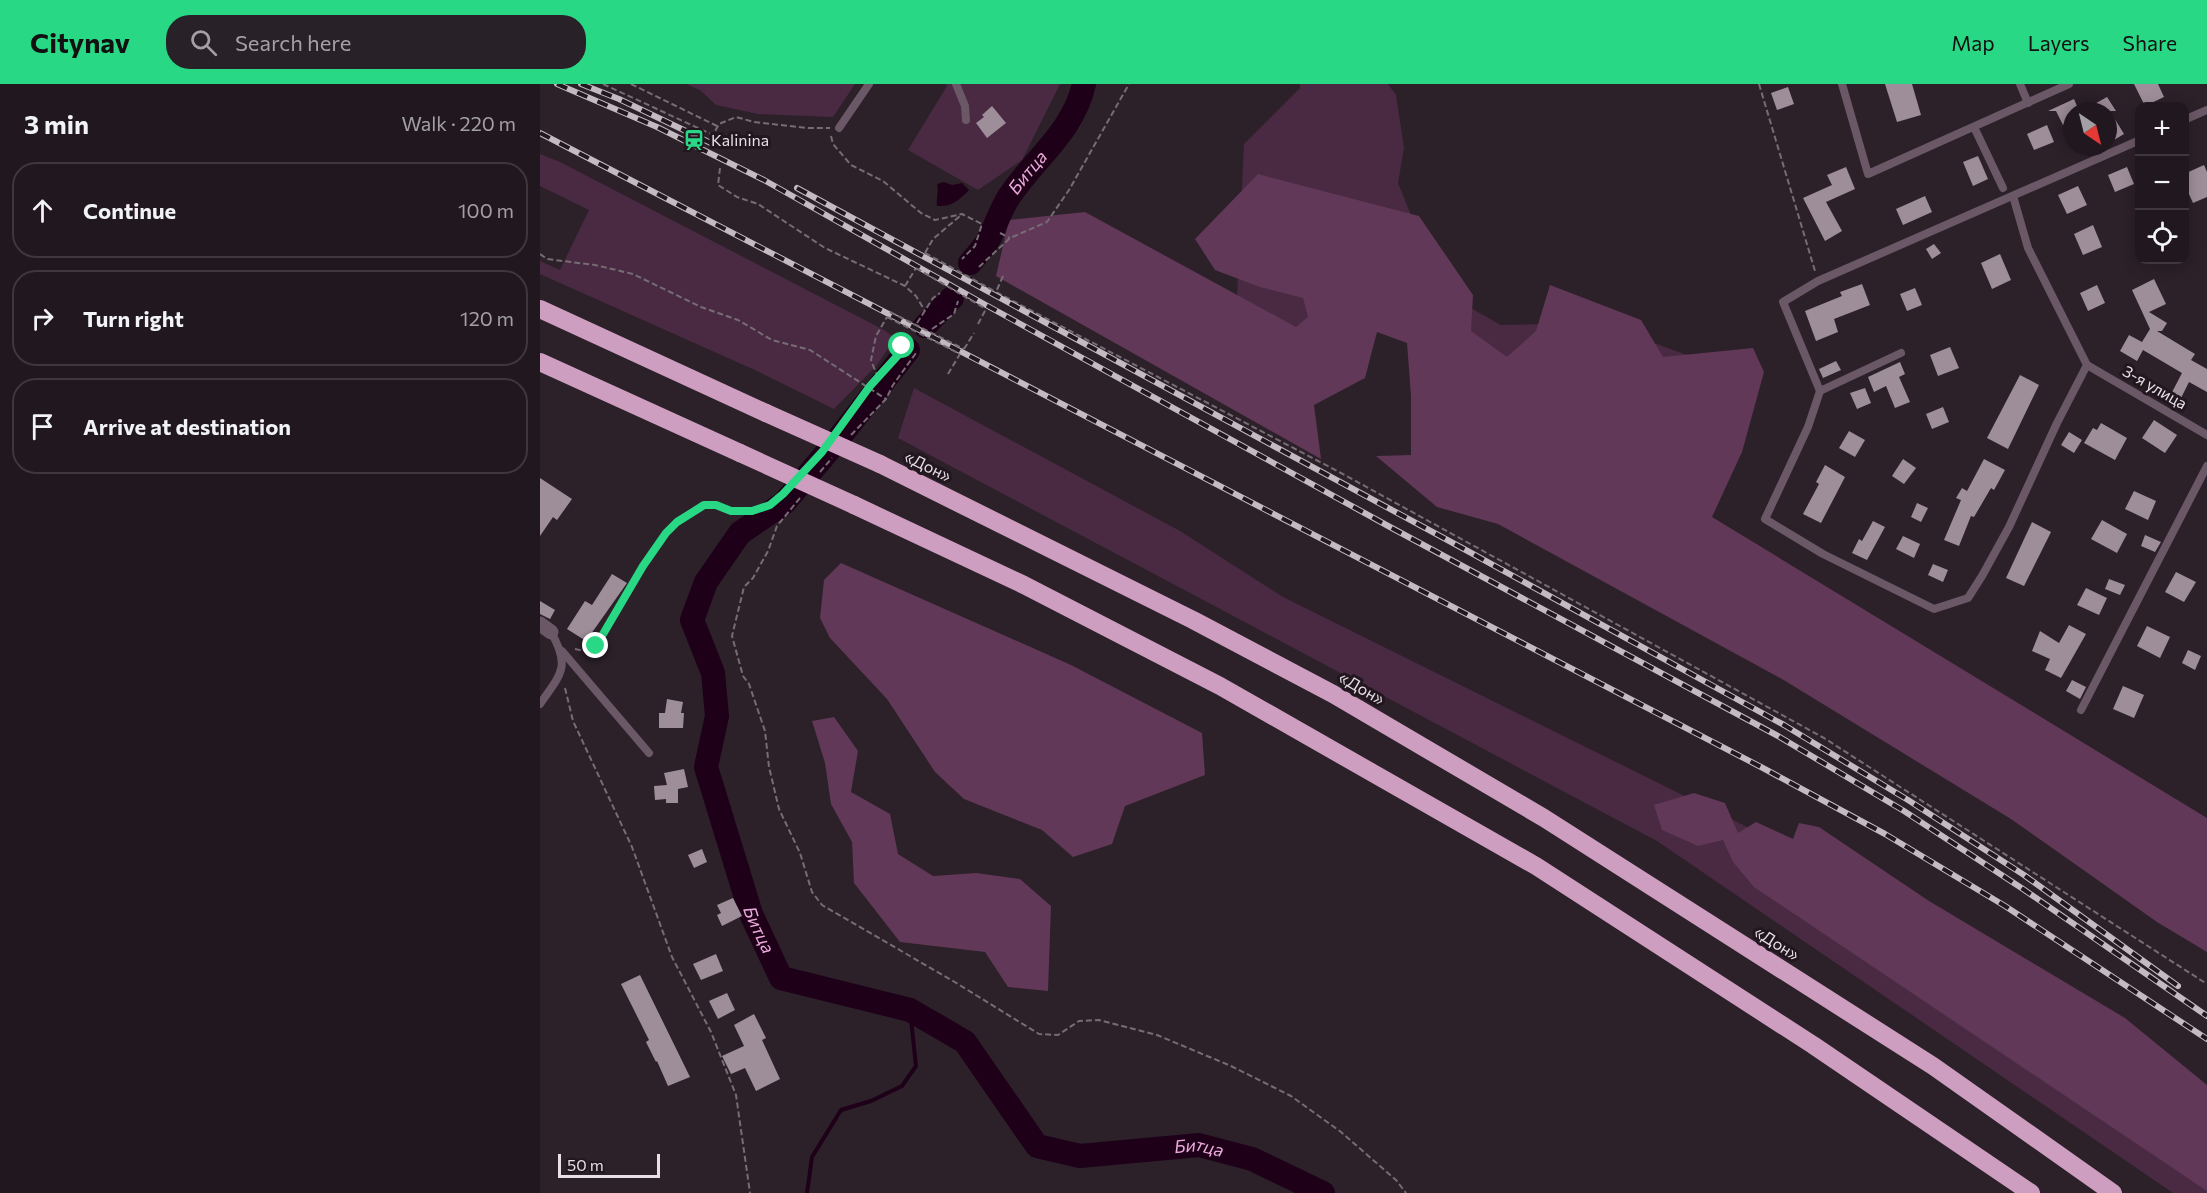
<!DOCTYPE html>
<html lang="en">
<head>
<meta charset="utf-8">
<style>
	:root { --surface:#21181f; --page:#292128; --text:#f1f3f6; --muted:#a2a0a4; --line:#3e373d; --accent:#29d885 }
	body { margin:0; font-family:Commissioner,sans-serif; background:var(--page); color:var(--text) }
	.controls { position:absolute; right:18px; top:18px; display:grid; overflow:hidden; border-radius:12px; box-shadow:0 3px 15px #0003 }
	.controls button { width:54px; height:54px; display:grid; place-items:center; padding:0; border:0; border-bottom:2px solid var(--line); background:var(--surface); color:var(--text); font:30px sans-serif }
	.compass { position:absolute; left:1523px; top:18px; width:54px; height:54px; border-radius:50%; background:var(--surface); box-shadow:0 3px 15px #0003; rotate:145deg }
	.scale { position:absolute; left:18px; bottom:15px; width:102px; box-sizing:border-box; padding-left:6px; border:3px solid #e8e0e6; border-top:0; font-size:16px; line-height:21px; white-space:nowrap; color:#e8e0e6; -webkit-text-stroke:4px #22161f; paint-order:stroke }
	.stop { position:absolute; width:18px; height:18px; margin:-14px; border:4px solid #29d885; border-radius:50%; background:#fff }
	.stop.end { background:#29d885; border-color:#fff; box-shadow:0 2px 6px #0008 }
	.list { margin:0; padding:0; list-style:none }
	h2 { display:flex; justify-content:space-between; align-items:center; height:78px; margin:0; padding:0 24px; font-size:26px }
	h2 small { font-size:20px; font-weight:400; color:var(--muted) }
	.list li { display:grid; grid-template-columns:39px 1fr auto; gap:18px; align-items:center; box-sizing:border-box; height:96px; margin:0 12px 12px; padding:0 12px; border:2px solid var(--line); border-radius:24px }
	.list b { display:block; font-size:22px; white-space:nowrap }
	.list em { font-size:20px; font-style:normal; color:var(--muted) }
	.icon { flex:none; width:33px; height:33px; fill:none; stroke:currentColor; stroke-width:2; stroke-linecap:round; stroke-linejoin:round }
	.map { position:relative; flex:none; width:1667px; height:1109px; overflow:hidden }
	header { display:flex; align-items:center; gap:36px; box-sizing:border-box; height:84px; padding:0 30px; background:var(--accent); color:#111 }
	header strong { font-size:28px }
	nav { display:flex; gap:33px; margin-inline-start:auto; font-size:21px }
	.search { width:420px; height:54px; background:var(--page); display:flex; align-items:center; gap:15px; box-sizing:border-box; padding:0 21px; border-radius:24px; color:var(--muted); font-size:22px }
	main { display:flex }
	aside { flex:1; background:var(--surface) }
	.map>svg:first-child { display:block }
	.green { fill:#4a2a43 }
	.forest { fill:#613857 }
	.water { fill:#1e0019 }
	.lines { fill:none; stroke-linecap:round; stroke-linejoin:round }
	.stream { stroke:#1e0019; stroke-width:4 }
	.river { stroke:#1e0019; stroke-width:24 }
	.building { fill:#9e8e9a }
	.path { stroke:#766c74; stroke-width:2; stroke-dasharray:6 3; stroke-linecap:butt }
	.service { stroke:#6b5866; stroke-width:8 }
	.minor { stroke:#6b5866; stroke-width:15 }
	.motorway { stroke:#ce9ec1; stroke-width:18 }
	.rail-casing { stroke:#c4bbc2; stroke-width:6 }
	.rail { stroke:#22161f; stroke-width:4; stroke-dasharray:11; stroke-linecap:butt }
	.path-bridge { stroke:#766c74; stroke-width:2; stroke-dasharray:6 3; stroke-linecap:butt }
	.motorway-bridge { stroke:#ce9ec1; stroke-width:18 }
	.route { stroke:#29d885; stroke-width:8 }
	.labels { text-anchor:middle; stroke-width:6; stroke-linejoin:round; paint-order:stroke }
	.poi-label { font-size:16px; fill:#e8e0e6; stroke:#22161f; text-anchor:start }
	.street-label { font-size:16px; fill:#e8e0e6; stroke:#22161f }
	.water-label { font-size:18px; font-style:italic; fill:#ead; stroke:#22161f }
</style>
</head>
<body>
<header>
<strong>Citynav</strong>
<div class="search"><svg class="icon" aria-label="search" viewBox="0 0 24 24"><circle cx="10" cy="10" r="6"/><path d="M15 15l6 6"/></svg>Search here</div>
<nav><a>Map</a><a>Layers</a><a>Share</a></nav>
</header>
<main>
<aside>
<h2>3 min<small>Walk · 220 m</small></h2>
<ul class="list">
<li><svg class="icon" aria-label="ahead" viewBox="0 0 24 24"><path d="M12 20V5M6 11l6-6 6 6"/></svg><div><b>Continue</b></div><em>100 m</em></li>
<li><svg class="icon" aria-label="right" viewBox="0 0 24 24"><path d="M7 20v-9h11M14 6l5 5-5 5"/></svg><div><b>Turn right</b></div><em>120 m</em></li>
<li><svg class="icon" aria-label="arrive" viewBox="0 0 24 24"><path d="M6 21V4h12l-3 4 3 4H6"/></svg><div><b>Arrive at destination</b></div></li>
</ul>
</aside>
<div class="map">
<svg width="1667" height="1109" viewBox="0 0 1667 1109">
	<rect width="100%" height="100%" fill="#2c2029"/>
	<g class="green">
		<path d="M146 0H315L293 33 218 30 176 21 160 6Z"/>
		<path d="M406 0H520L482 76 438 106 368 66 407 2Z"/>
		<path d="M760 0H848L856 11 864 64 858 99 902 208 961 241 1058 239 1200 290 1180 354 861 238 695 259 704 60 760 4Z"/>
		<path d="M0 70 22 79 344 246 355 254 337 281 294 325 217 287 0 190V177L20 186 49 126 0 102Z"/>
		<path d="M374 304 640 447 743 513 1302 790 1667 1039V1109H1633L1117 757 358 354Z"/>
	</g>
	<g class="forest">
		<path d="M718 90 879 132 933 211 931 247 967 273 996 247 1010 201 1101 236 1123 273 1213 264 1224 288 1202 368 1172 433 1667 734V868L1617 838 1471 735 1242 595 958 440 897 423 836 372 871 371V312L867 259 837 248 825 294 774 321 781 375 456 192 469 136 545 128 756 243 768 233 763 214 720 203 675 186 655 155Z"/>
		<path d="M301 479 531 581 662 649 665 691 585 722 572 760 533 773 502 746 424 715 395 688 347 615 290 554 280 534 284 496Z"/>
		<path d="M294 633 318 667 311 708 350 730 358 770 393 792 436 789 480 795 511 822 508 907 468 903 445 868 360 858 314 799 312 758 291 720 285 679 272 637Z"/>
		<path d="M1154 709 1185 719 1198 749 1216 738 1253 755 1259 739 1279 743 1389 817 1585 934 1667 1001V1107L1214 803 1193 778 1183 756 1158 762 1122 746 1114 721Z"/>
	</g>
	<path class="water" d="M404 98 412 101 422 99 429 106C419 116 412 123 397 122 396 114 399 108 397 100Z"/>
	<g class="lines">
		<path class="stream" d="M267 1109 272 1073 301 1026 331 1017 362 1002 376 982 370 926"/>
		<g class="river">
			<path id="s1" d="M430 179C437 171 445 162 450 153 457 138 462 121 473 107 499 71 534 45 544 0"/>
			<path d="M385 242 412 214"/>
			<path id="s2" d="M368 266 295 359 244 419 200 449 166 498 152 536 173 589 177 632 166 683 211 830 241 894 370 926 425 958 497 1062 540 1072 659 1061 712 1075 783 1109"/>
		</g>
	</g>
	<g class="building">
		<path d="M1345 0H1372L1381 31 1357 38Z"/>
		<path d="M1594 0H1618L1624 13 1605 22Z"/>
		<path d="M1248 3 1254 20 1237 26 1231 9Z"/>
		<path d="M1567 13 1576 27H1570L1584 50 1574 56 1568 45V27H1542Z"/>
		<path d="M1534 15 1539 27H1532V37L1523 41 1516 27H1508Z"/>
		<path d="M452 22 466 39 447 54 436 39 444 33 442 31Z"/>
		<path d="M1507 41 1514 58 1494 66 1487 50Z"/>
		<path d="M1438 72 1448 95 1433 102 1423 78Z"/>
		<path d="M1664 81 1667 88V113L1653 119 1644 99V90Z"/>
		<path d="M1306 83 1315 105 1286 118 1302 147 1285 157 1263 114 1292 101 1287 91Z"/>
		<path d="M1587 83 1594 100 1575 108 1568 91Z"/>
		<path d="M1538 102 1547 121 1527 130 1518 111Z"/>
		<path d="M1385 112 1392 128 1363 141 1356 125Z"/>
		<path d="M1553 141 1562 163 1543 171 1534 150Z"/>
		<path d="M1394 160 1401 169 1392 175 1386 165Z"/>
		<path d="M1460 170 1471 196 1452 205 1441 179Z"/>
		<path d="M1614 195 1626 220 1609 228 1627 239 1622 247H1617L1655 270 1651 276 1667 285V308L1649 298 1639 318 1629 314 1642 289 1603 266 1597 277 1580 267 1589 251 1602 258 1610 245 1592 206Z"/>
		<path d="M1322 200 1330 221 1294 235 1298 248 1276 257 1265 227 1302 212 1300 208Z"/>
		<path d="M1557 201 1565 219 1548 227 1540 209Z"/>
		<path d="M1375 204 1382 221 1367 227 1360 210Z"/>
		<path d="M1410 263 1419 284 1398 292 1390 271Z"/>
		<path d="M1296 277 1301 286 1283 294 1279 285Z"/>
		<path d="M1360 278 1365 290 1359 293 1370 318 1355 324 1346 302 1334 308 1328 293Z"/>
		<path d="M1480 291 1499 301 1468 365 1447 354Z"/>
		<path d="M1325 304 1331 319 1317 325 1310 309Z"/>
		<path d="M1403 323 1409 338 1392 345 1386 330Z"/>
		<path d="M1614 336 1637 351 1625 369 1602 354Z"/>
		<path d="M1561 339 1587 354 1575 376 1544 359 1553 344 1557 346Z"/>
		<path d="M1309 347 1325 356 1315 373 1299 364Z"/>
		<path d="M1529 348 1542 356 1534 369 1521 361Z"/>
		<path d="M1363 375 1376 384 1364 400 1352 392Z"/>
		<path d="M1444 375 1465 386 1454 406 1451 404 1434 433 1431 432 1419 462 1404 456 1421 416 1416 414 1422 404 1427 407Z"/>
		<path d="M1285 381 1305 393 1281 439 1263 430 1279 400 1276 398Z"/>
		<path d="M0 394 32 415 17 436 13 433 0 452Z"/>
		<path d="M1594 407 1616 417 1608 436 1585 425Z"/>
		<path d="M1377 419 1388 424 1381 438 1371 433Z"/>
		<path d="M1562 436 1587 450 1577 469 1551 455Z"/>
		<path d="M1333 437 1345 443 1327 476 1312 469 1319 455 1322 457Z"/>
		<path d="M1492 438 1511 448 1484 502 1466 494Z"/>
		<path d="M1605 451 1621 458 1615 468 1601 462Z"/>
		<path d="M1363 452 1380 460 1374 474 1356 465Z"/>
		<path d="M1393 480 1408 486 1403 498 1388 491Z"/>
		<path d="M1636 488 1656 498 1644 518 1625 508Z"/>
		<path d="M72 490 87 499 46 557 27 545 45 517 52 521Z"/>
		<path d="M1569 495 1585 501 1580 511 1565 505Z"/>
		<path d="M1546 504 1567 514 1559 531 1537 521Z"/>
		<path d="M0 517 15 526 10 535 0 530Z"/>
		<path d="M1529 541 1546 550 1521 594 1505 586 1510 575 1492 567 1500 547 1519 559Z"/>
		<path d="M1607 542 1630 553 1620 574 1597 562Z"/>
		<path d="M1648 566 1661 572 1655 586 1642 579Z"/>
		<path d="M1532 596 1546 603 1540 615 1526 607Z"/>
		<path d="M1583 602 1604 611 1594 634 1573 625Z"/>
		<path d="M127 615 143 618 141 629H144L143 644H119V629H125Z"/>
		<path d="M144 685 148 703 138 705V719H126V715L115 716 114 702 127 701 124 689Z"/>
		<path d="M162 765 167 778 154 784 148 771Z"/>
		<path d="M193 814 202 832 182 842 177 831 181 829 177 821Z"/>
		<path d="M176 870 183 887 161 896 153 880Z"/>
		<path d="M100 891 150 993 128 1002 117 977 116 978 106 958 109 956 81 900Z"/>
		<path d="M187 909 195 926 178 935 169 917Z"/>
		<path d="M214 930 226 954 222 956 240 995 216 1007 205 984 191 990 182 972 204 962 194 941Z"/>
	</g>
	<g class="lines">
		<g class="path">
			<path d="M63 0 173 51 179 40 196 33 214 38 268 44H290"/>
			<path d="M91 0 177 42"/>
			<path d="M1219 0 1275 187"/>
			<path d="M291 52 293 60 311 81 343 97 381 129 395 136 422 130 442 140 435 162 422 175"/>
			<path d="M180 84 178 101 197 113 218 120 285 164 365 202 376 212 385 227"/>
			<path d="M460 149 470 154"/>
			<path d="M385 169 393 155 420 132"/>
			<path d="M0 170 7 175 55 181 93 190 161 223 198 236 232 256 270 266 346 315"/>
			<path d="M439 183 470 154 507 138 529 106 589 0"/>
			<path d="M463 192 456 208 801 389 1284 654 1667 900"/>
			<path d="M365 202 376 184"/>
			<path d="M377 239 393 214 400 209"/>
			<path d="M438 240 446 225"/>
			<path d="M392 245 414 230 418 217"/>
			<path d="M424 265 434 249"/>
			<path d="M408 290 420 270"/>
			<path d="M338 294 331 276 336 252 347 233"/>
			<path d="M299 346 330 302 360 269 362 263"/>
			<path d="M311 351 346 315 353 301 376 269"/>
			<path d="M268 382 281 369"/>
			<path d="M280 388 292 374"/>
			<path d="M260 414 237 442 228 467 213 494 204 503 192 552 203 592 209 600 225 647 229 683 239 725 260 769 272 808 282 821 413 897 499 950 518 951 539 937 559 936 617 951 691 982 751 1012 801 1048 856 1096 866 1109"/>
			<path d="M35 565 48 568 56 562 103 482 126 449 137 438 164 421H176L191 427H212L230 421 246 406"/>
			<path d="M25 604 33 637 92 763 132 873 171 948 196 1011 210 1109"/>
		</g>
		<g class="service">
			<path d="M416 0 425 22 426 36"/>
			<path d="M1302 0 1328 90 1529 0"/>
			<path d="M1480 0 1488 19"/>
			<path d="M1644 36 1667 26"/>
			<path d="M1434 43 1463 104"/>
			<path d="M299 44 329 0"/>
			<path d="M1473 112 1488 164 1547 281"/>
			<path d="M1547 281 1517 339 1469 443 1442 492 1428 514 1394 525 1283 470 1225 435 1268 343 1280 307 1243 218 1278 197 1600 56"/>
			<path d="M1547 281 1667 351"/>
			<path d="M1280 307 1361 269"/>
			<path d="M22 567 109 669"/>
			<path d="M0 620C21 590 31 583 11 548"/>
			<path d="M1541 626 1667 382"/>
		</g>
		<path class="minor" d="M0 540 11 548"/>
		<g class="motorway">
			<path d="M0 225 226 329"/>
			<path d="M0 278 200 369"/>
			<path d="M340 380 653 536 793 610 1004 734 1393 982 1573 1109"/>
			<path d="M314 421 484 501 680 602 996 782 1273 961 1491 1109"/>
		</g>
		<defs>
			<g id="rail">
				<path d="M17 0 117 43 224 96 444 220 850 443 1238 652 1364 727 1483 805 1667 932"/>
				<path d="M41 0 79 15 175 61"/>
				<path d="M0 49 1221 683 1345 750 1465 822 1667 955"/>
				<path d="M257 104 924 465 1244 641 1368 716 1484 791 1638 902"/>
			</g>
		</defs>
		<use href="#rail" class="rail-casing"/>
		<use href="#rail" class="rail"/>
		<g class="path-bridge">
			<path d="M385 169 456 208"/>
			<path d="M376 184 446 225"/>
			<path d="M350 228 424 265"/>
			<path d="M347 233 420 270"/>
		</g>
		<g class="motorway-bridge">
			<path d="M226 329 340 380"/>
			<path d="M200 369 314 421"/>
		</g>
	</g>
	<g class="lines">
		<path class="route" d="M56 562 103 482 126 449 137 438 164 421H176L191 427H212L230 421 243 410 282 368 330 302 360 269 362 262"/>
	</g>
	<defs>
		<symbol id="station-bare" viewBox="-9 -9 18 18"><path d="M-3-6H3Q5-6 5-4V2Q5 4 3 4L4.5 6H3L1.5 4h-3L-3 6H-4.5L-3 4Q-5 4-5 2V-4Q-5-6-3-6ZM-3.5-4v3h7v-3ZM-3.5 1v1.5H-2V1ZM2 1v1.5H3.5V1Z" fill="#29d885" stroke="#22161f" stroke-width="2.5" paint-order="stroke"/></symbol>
	</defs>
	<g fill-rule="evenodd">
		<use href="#station-bare" x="139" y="41" width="30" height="30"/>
	</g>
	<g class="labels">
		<g class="poi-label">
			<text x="171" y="62">Kalinina</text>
		</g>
		<g class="street-label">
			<text transform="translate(1615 303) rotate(30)" y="6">3-я улица</text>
			<text transform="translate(388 382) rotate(26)" y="6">«Дон»</text>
			<text transform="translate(822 604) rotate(30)" y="6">«Дон»</text>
			<text transform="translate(1237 859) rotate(32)" y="6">«Дон»</text>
		</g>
		<g class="water-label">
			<text dy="6" stroke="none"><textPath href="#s1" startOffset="108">Битца</textPath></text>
			<text dy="6" stroke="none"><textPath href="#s2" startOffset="674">Битца</textPath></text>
			<text dy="6" stroke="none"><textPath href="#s2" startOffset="1214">Битца</textPath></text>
		</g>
	</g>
</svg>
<div class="controls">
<button>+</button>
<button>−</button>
<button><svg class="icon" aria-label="locate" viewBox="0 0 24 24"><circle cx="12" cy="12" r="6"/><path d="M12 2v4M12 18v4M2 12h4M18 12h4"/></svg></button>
</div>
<svg class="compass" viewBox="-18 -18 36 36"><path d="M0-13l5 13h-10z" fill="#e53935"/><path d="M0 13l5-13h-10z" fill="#a2a0a4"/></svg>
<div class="scale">50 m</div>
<div class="stop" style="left:362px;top:262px"></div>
<div class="stop end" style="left:56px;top:562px"></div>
</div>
</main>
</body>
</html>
